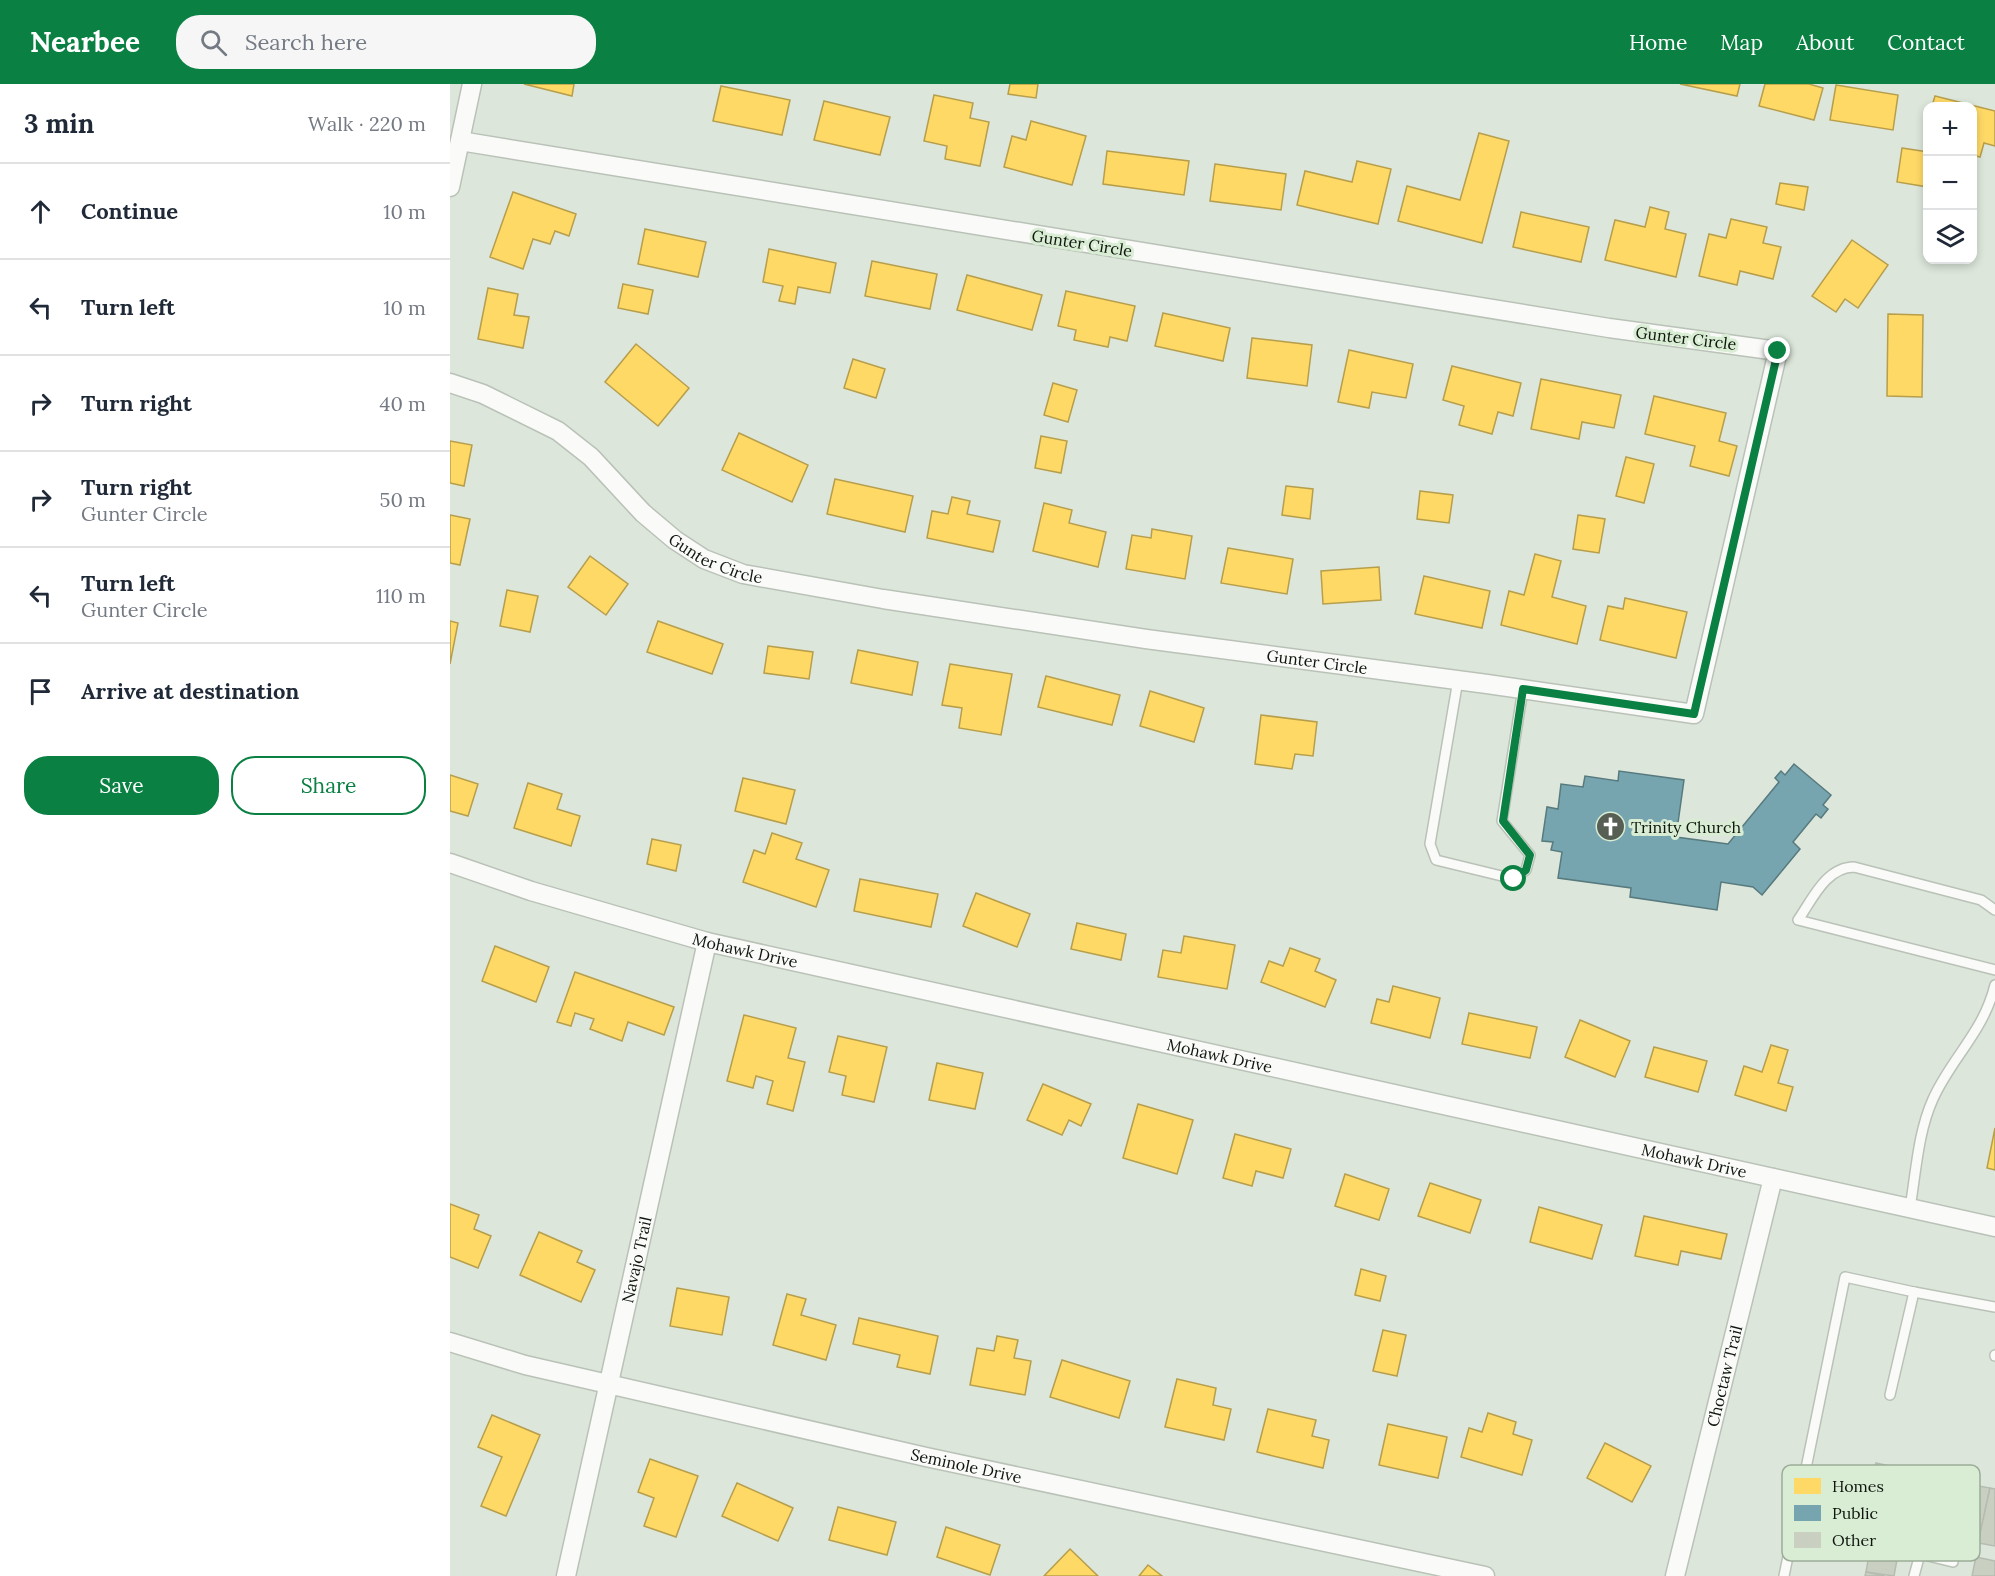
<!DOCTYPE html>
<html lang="en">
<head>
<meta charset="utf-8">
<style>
	:root { --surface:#fff; --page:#f6f6f7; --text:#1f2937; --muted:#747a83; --line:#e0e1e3; --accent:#0b8043 }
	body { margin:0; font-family:Lora,serif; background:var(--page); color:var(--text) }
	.controls { position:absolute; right:18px; top:18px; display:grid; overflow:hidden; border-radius:12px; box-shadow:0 3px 9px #0003 }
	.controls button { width:54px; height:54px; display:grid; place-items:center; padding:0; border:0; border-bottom:2px solid var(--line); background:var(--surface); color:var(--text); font:30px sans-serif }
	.stop { position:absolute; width:18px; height:18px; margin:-14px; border:4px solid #0b8043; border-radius:50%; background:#fff }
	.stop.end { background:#0b8043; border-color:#fff; box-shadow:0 2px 6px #0008 }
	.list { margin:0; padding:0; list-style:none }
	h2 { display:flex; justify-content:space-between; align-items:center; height:78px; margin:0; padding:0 24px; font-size:26px }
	h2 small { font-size:20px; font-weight:400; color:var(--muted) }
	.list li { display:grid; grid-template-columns:39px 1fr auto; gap:18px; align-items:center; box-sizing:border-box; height:96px; padding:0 24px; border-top:2px solid var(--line) }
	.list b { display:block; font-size:22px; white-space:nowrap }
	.list p { margin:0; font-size:20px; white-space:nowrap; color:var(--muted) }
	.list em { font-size:20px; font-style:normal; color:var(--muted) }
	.actions { display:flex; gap:12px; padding:18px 24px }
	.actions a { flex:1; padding:14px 0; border:2px solid var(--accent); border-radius:24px; text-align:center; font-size:21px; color:var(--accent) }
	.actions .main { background:var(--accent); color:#fff }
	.icon { flex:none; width:33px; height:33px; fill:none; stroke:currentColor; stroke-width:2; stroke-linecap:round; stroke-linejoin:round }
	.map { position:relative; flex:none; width:1545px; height:1492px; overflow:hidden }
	header { display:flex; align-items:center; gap:36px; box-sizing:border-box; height:84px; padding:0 30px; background:var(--accent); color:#fff }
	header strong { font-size:28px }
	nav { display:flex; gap:33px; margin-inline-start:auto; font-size:21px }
	.search { width:420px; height:54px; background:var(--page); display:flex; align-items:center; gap:15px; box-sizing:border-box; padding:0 21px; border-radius:24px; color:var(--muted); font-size:22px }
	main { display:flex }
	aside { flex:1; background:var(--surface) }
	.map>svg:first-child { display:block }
	.homes { fill:#ffd966; stroke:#b79e4b; stroke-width:1.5 }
	.public { fill:#76a5af; stroke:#577a7e; stroke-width:1.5 }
	.building { fill:#c9cfc1; stroke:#b7bcb2; stroke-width:1.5 }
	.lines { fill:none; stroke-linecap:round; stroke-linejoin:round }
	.lane-casing { stroke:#bac2b8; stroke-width:12 }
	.street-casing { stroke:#bac2b8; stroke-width:21 }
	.lane { stroke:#fafbf9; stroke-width:9 }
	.street { stroke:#fafbf9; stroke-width:18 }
	.route { stroke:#0b8043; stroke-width:8 }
	.labels { text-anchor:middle; stroke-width:6; stroke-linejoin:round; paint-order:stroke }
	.street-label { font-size:16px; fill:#0f160d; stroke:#d9ecd4 }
	.poi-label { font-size:16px; fill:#0f160d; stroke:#d9ecd4; text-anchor:start }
	.key { fill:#d9ecd4; stroke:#9cac98; stroke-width:1.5 }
	.key-label { font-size:16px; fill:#0f160d }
</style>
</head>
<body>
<header>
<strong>Nearbee</strong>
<div class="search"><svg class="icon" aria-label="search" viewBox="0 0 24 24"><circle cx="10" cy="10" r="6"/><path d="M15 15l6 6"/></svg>Search here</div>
<nav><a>Home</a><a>Map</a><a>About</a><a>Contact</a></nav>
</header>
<main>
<aside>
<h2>3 min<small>Walk · 220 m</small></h2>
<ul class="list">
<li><svg class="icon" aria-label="ahead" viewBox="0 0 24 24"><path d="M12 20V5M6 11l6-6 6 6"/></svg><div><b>Continue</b></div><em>10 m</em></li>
<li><svg class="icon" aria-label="left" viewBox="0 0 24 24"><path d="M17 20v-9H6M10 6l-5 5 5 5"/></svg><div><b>Turn left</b></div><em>10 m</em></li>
<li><svg class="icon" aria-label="right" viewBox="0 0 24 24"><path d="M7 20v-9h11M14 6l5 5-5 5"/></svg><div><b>Turn right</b></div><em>40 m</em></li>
<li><svg class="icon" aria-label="right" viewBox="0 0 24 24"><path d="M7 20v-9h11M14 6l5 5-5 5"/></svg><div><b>Turn right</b><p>Gunter Circle</p></div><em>50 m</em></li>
<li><svg class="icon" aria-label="left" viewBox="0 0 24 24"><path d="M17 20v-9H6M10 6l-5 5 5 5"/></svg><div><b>Turn left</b><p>Gunter Circle</p></div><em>110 m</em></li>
<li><svg class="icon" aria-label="arrive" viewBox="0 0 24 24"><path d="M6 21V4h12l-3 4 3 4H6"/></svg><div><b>Arrive at destination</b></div></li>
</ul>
<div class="actions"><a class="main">Save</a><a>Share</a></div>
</aside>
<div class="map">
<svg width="1545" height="1492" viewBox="0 0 1545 1492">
	<rect width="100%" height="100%" fill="#dce6da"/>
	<g class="homes">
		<path d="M74 0H124L122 12Z"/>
		<path d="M560 0H588L586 14 558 10Z"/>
		<path d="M1230 0H1290L1287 12Z"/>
		<path d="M1315 0H1359L1373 4 1364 36 1309 22Z"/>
		<path d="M1386 1 1448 11 1443 46 1380 36Z"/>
		<path d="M271 2 340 16 332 51 263 37Z"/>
		<path d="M484 11 523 19 520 34 539 38 530 82 495 75 497 62 474 57Z"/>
		<path d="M1485 12 1545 27V62L1534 59 1530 73 1522 71V22H1482Z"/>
		<path d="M374 17 440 33 430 71 364 56Z"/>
		<path d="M581 37 636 52 622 101 554 83 562 52 576 56Z"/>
		<path d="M1029 49 1059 57 1032 159 948 137 957 102 1010 116Z"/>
		<path d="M1452 64 1478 68V103L1447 98Z"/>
		<path d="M657 67 739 77 734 111 653 100Z"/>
		<path d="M907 77 941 85 928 140 847 121 855 87 902 98Z"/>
		<path d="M765 80 836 90 831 126 760 117Z"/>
		<path d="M1330 99 1358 103 1354 126 1326 120Z"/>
		<path d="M63 108 126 130 119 152 105 147 100 160 83 155 73 185 40 173Z"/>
		<path d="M1200 123 1219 128 1215 145 1236 150 1226 193 1155 176 1165 136 1195 143Z"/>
		<path d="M1071 128 1139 143 1131 178 1063 163Z"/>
		<path d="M1281 135 1317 143 1313 159 1331 163 1323 195 1290 187 1287 201 1249 192 1259 150 1276 154Z"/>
		<path d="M195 145 256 158 248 193 188 180Z"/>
		<path d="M1402 156 1438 181 1408 224 1395 215 1386 228 1362 212Z"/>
		<path d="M319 165 386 179 380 209 348 203 345 220 329 217 333 202 313 198Z"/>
		<path d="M422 177 487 190 480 225 415 212Z"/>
		<path d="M517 191 592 211 582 246 507 226Z"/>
		<path d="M173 200 203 206 198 230 168 224Z"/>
		<path d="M38 204 68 210 64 231 79 233 73 264 28 255Z"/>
		<path d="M616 207 685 222 677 257 660 253 658 263 624 256 626 246 608 242Z"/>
		<path d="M713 229 780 244 773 277 705 262Z"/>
		<path d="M1438 230 1473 231 1472 313 1437 312Z"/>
		<path d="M802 254 862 261 857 302 797 294Z"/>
		<path d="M186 260 239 304 208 342 155 298Z"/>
		<path d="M899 266 963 280 956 314 922 308 919 324 888 318Z"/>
		<path d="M403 275 435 285 426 314 394 304Z"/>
		<path d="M1002 282 1071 299 1063 332 1048 328 1042 350 1009 341 1014 322 993 316Z"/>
		<path d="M1091 295 1171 311 1164 344 1132 338 1129 355 1081 345Z"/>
		<path d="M603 299 627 306 618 338 594 331Z"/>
		<path d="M1204 312 1276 329 1269 357 1287 362 1279 392 1240 382 1245 362 1195 350Z"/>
		<path d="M289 349 358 381 342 418 272 386Z"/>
		<path d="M591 352 617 357 611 389 585 384Z"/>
		<path d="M0 357 22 361 14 402 0 399Z"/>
		<path d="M1176 373 1204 380 1194 419 1166 412Z"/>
		<path d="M385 395 463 412 455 448 377 430Z"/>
		<path d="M836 402 863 405 860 435 832 431Z"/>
		<path d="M970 407 1003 411 999 439 967 435Z"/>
		<path d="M502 413 520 417 517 430 550 437 543 468 477 454 482 427 498 430Z"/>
		<path d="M594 419 622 426 619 439 656 448 648 483 583 467Z"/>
		<path d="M0 431 20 435 10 481 0 479Z"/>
		<path d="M1128 431 1155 435 1149 469 1123 465Z"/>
		<path d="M702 445 742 452 735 495 676 485 682 451 701 454Z"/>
		<path d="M778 464 843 475 837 510 771 499Z"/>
		<path d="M1085 470 1111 477 1102 513 1136 522 1127 560 1051 541 1059 507 1074 511Z"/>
		<path d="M140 472 178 500 156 531 118 503Z"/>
		<path d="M929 483 931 516 873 520 871 487Z"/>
		<path d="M974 492 1040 507 1032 544 965 530Z"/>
		<path d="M57 506 88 512 80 548 50 542Z"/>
		<path d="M1175 514 1237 528 1226 574 1150 556 1158 522 1173 525Z"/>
		<path d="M0 537 8 539 0 580Z"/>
		<path d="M208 537 273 560 262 590 197 568Z"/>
		<path d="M318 562 363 568 359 595 314 589Z"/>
		<path d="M408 566 468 578 462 611 401 599Z"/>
		<path d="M500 580 562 590 551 651 509 644 512 624 492 621Z"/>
		<path d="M596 592 670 611 662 641 588 623Z"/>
		<path d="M700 607 754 624 744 658 690 642Z"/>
		<path d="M811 631 867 638 863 672 845 670 842 685 805 680Z"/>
		<path d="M0 691 28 700 18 732 0 727Z"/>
		<path d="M293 694 345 706 336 740 285 727Z"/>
		<path d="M78 699 112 710 107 725 130 732 121 762 64 744Z"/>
		<path d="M322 749 352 759 346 775 379 786 366 823 293 798 304 766 315 770Z"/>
		<path d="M202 755 231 761 226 787 197 780Z"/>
		<path d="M410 795 488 810 481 843 404 827Z"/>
		<path d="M526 809 580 830 567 863 513 842Z"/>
		<path d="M627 839 676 850 671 876 621 865Z"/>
		<path d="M734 852 785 861 777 905 708 893 713 866 731 869Z"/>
		<path d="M45 862 99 883 86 918 32 897Z"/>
		<path d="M840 864 870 875 865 887 886 896 875 923 811 898 819 877 833 882Z"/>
		<path d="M125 888 224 923 214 951 178 938 172 957 140 945 144 935 125 929 121 942 107 938Z"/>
		<path d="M943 902 990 914 980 954 921 939 927 915 939 918Z"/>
		<path d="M1019 929 1087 943 1080 974 1012 960Z"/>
		<path d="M294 931 346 944 338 974 355 978 343 1027 317 1020 323 997 306 992 303 1004 277 997Z"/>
		<path d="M1130 936 1180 957 1165 993 1115 973Z"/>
		<path d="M388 952 437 963 424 1018 392 1011 396 992 379 988Z"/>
		<path d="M1321 961 1338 966 1328 999 1343 1003 1336 1027 1285 1011 1294 982 1312 988Z"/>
		<path d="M1204 963 1257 977 1248 1008 1195 993Z"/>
		<path d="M487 979 533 989 525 1025 479 1016Z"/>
		<path d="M593 1000 641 1020 631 1042 619 1036 612 1051 577 1036Z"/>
		<path d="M688 1020 743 1036 727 1090 673 1074Z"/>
		<path d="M1545 1044V1086L1537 1084Z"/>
		<path d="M785 1050 841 1065 833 1094 806 1087 802 1102 773 1094Z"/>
		<path d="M895 1090 939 1105 929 1136 885 1122Z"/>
		<path d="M980 1099 1031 1116 1020 1149 968 1132Z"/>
		<path d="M0 1120 29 1131 24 1145 41 1152 28 1184 0 1173Z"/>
		<path d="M1089 1123 1152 1141 1142 1175 1080 1158Z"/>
		<path d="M1194 1132 1277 1150 1271 1175 1231 1167 1228 1181 1185 1172Z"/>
		<path d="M89 1148 132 1167 127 1178 145 1186 131 1218 70 1191Z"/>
		<path d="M911 1185 936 1192 930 1217 905 1211Z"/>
		<path d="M227 1204 279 1213 272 1251 220 1242Z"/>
		<path d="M337 1210 356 1215 351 1231 386 1241 376 1276 323 1261Z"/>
		<path d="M409 1234 488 1252 480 1290 447 1283 450 1271 403 1260Z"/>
		<path d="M933 1246 956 1251 947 1292 923 1287Z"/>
		<path d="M547 1252 568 1256 564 1274 581 1277 575 1311 520 1301 527 1264 544 1267Z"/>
		<path d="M612 1276 680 1297 669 1334 600 1313Z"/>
		<path d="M727 1295 766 1304 763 1321 781 1325 774 1356 715 1343Z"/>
		<path d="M818 1325 866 1336 862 1352 879 1356 873 1384 807 1368Z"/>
		<path d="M1038 1329 1066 1338 1063 1350 1082 1356 1072 1391 1011 1373 1019 1344 1032 1348Z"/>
		<path d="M42 1331 90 1351 56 1432 31 1422 52 1373 28 1363Z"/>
		<path d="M938 1340 997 1353 988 1394 929 1381Z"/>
		<path d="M1155 1359 1201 1382 1182 1418 1137 1394Z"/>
		<path d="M200 1375 248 1392 226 1453 194 1442 204 1414 188 1408Z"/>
		<path d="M287 1399 343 1424 328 1457 272 1432Z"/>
		<path d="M388 1423 446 1438 437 1471 379 1456Z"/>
		<path d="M496 1443 550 1461 540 1491 487 1473Z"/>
		<path d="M620 1465 648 1492H594Z"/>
		<path d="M698 1481 712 1492H689Z"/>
	</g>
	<path class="public" d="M1344 680 1381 711 1373 721 1378 725 1371 734 1366 730 1343 758 1350 765 1312 811 1303 803 1271 798 1267 826 1180 813 1181 804 1108 794 1112 768 1101 766 1103 758 1092 757 1097 723 1108 725 1111 700 1133 703 1135 692 1168 697 1169 687 1234 696 1226 753 1278 760 1329 698 1325 694 1331 687 1335 691Z"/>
	<g class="building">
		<path d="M1426 1379 1454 1385 1442 1441 1414 1435Z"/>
		<path d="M1518 1400 1540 1404 1528 1459 1507 1454Z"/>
		<path d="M1540 1404 1545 1405V1462L1528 1459Z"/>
		<path d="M1420 1465 1448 1470 1444 1492 1416 1488Z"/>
		<path d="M1526 1473 1545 1477V1492H1522Z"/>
		<path d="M1416 1488 1435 1492H1415Z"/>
	</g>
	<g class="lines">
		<defs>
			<g id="lane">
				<path d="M1008 596 980 760 986 776 1064 795 1076 786 1080 771 1052 737 1073 605"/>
				<path d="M1545 826 1531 816 1404 783C1376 783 1362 816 1348 836L1545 886"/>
				<path d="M1460 1124C1466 1088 1468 1048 1483 1015 1502 973 1533 949 1545 901"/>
				<path d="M1464 1208 1545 1223"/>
				<path d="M1545 1271V1272"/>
				<path d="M1334 1492 1395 1193 1464 1208 1440 1311"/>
				<path d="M1464 1492 1470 1470 1503 1478"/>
			</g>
			<g id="street">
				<path d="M0 103 22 0"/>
				<path id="s1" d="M0 299 33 310 108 347 141 373 193 429 225 456 254 475 293 490 433 515 696 555 1037 600 1244 630 1328 267 1159 244 10 57"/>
				<path id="s2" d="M0 779 81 807 257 858 1545 1143"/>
				<path id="s3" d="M0 1258 75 1281 476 1373 1035 1492"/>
				<path id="s4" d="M116 1492 257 858"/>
				<path id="s5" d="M1225 1492 1323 1094"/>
			</g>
		</defs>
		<use href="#lane" class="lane-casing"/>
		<use href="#street" class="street-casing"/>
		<use href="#lane" class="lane"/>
		<use href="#street" class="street"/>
	</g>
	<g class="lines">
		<path class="route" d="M1064 795 1076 786 1080 771 1053 737 1073 605 1244 630 1328 267"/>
	</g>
	<defs>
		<symbol id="church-disc" viewBox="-11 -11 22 22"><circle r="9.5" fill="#575f55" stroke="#d9ecd4"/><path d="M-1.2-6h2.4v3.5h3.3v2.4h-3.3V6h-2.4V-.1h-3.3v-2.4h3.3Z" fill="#fff"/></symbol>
	</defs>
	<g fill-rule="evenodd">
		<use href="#church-disc" x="1144" y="726" width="33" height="33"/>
	</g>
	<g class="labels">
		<g class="street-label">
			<text transform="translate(632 159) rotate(9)" y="6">Gunter Circle</text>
			<text transform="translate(1236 254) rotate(7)" y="6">Gunter Circle</text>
			<text dy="6" stroke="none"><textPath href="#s1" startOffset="324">Gunter Circle</textPath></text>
			<text dy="6" stroke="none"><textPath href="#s1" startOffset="936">Gunter Circle</textPath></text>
			<text dy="6" stroke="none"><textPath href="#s2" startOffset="308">Mohawk Drive</textPath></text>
			<text dy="6" stroke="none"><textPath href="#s2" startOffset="794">Mohawk Drive</textPath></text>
			<text dy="6" stroke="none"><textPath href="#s2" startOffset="1280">Mohawk Drive</textPath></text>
			<text dy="6" stroke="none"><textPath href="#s4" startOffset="324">Navajo Trail</textPath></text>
			<text dy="6" stroke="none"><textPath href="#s5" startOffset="206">Choctaw Trail</textPath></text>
			<text dy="6" stroke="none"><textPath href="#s3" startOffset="531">Seminole Drive</textPath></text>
		</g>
		<g class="poi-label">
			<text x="1181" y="749">Trinity Church</text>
		</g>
	</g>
	<rect x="1332" y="1381" width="198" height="96" rx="9" class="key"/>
	<rect x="1344" y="1394" width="27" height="16" fill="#ffd966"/>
	<rect x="1344" y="1421" width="27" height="16" fill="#76a5af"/>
	<rect x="1344" y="1448" width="27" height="16" fill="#c9cfc1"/>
	<g class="key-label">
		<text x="1382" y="1408">Homes</text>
		<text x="1382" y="1435">Public</text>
		<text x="1382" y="1462">Other</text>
	</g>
</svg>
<div class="controls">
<button>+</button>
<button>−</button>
<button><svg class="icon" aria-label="layers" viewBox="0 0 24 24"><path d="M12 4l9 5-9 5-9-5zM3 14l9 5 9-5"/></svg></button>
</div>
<div class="stop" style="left:1064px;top:795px"></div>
<div class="stop end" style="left:1328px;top:267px"></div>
</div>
</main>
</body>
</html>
